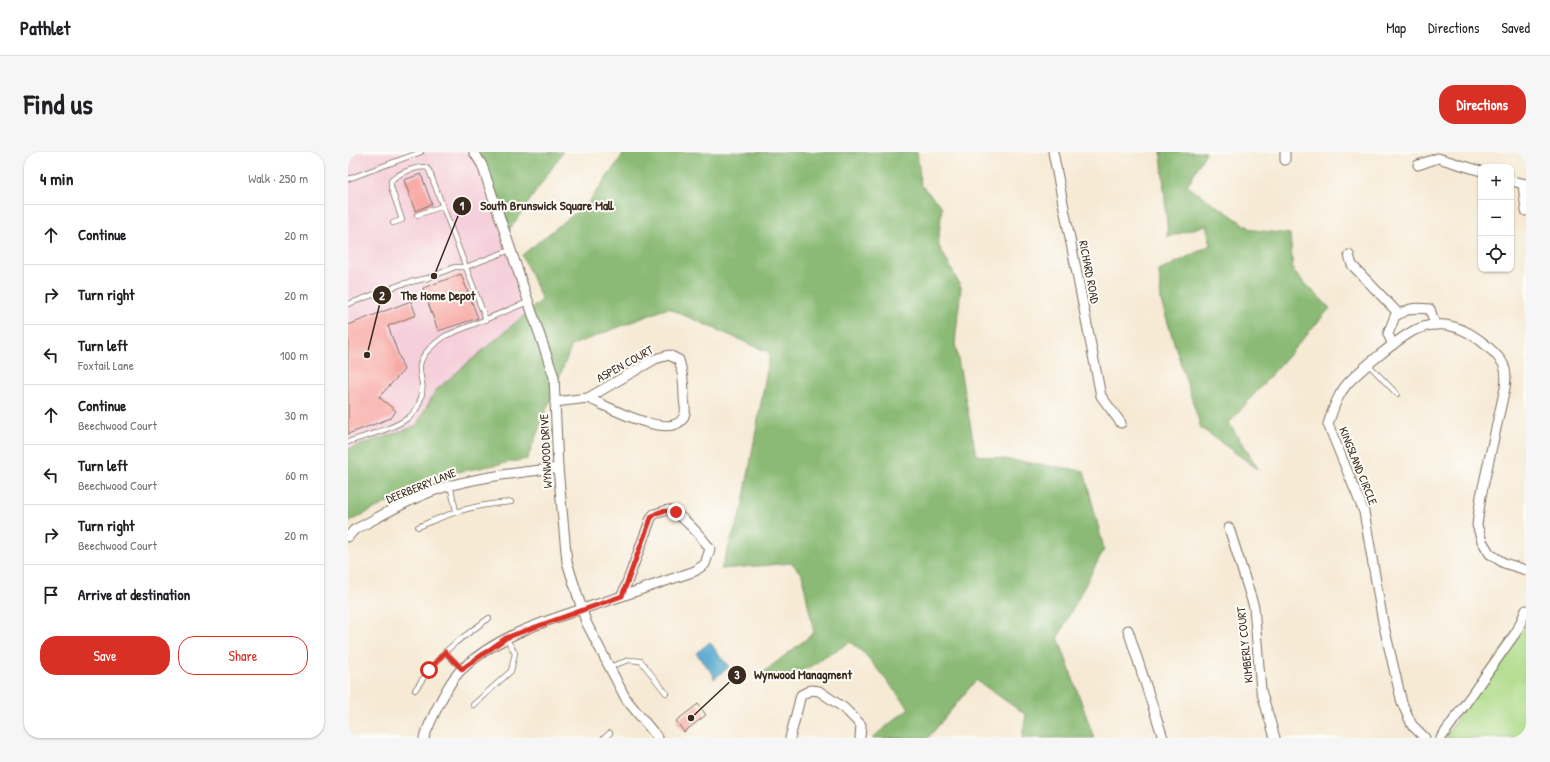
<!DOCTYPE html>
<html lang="en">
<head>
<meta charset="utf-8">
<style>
	:root { --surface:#fff; --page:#f6f6f6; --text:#202124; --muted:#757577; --line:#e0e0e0; --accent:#d93025 }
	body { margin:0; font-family:"Patrick Hand",sans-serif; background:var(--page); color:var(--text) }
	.controls { position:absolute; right:12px; top:12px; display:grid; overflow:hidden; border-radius:8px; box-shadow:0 1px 3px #0004 }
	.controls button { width:36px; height:36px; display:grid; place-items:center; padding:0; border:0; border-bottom:1px solid var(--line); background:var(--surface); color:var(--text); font:20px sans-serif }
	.stop { position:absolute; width:12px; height:12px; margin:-9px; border:3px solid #d93025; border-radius:50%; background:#fff }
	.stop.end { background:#d93025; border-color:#fff; box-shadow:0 1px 4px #0008 }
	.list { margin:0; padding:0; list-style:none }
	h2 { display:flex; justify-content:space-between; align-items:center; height:52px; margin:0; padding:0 16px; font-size:17px }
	h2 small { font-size:13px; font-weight:400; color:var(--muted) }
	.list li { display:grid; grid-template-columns:26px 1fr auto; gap:12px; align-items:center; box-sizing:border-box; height:60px; padding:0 16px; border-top:1px solid var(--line) }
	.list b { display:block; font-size:15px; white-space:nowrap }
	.list p { margin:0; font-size:13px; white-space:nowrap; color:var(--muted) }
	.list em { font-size:13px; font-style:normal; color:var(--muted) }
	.actions { display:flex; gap:8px; padding:12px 16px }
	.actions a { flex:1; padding:9px 0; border:1px solid var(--accent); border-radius:16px; text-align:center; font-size:14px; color:var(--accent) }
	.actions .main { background:var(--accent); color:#fff }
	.icon { flex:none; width:22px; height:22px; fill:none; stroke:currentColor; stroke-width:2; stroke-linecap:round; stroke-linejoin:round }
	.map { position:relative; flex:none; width:1178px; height:586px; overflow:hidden; border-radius:16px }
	header { display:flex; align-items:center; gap:24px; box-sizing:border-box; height:56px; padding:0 20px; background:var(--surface); border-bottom:1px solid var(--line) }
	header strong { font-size:19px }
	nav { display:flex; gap:22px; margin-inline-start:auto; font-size:14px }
	.intro { display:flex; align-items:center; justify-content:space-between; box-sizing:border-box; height:96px; padding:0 24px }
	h1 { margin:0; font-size:28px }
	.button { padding:10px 18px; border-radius:16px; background:var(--accent); color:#fff; font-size:14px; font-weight:700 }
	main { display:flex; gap:24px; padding:0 24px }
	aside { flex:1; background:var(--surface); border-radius:16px; box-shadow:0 1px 3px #0004 }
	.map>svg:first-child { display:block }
	.built { fill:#f5cfdb }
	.green { fill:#adda87; stroke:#748252 }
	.forest { fill:#8aba74; stroke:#627249 }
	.water { fill:#4fa6cc; stroke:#456875 }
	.building { fill:#f8a9a4 }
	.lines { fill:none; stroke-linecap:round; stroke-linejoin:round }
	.service-casing { stroke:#7c6d5e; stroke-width:6 }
	.minor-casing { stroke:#7c6d5e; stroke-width:11 }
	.service { stroke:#fff; stroke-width:4.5 }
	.minor { stroke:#fff; stroke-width:9 }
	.route { stroke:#d93025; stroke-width:5 }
	.labels { text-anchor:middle; stroke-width:4; stroke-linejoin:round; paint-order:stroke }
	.street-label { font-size:12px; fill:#3b2a1e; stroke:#fdfcf7 }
	.leader { fill:none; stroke:#3b2a1e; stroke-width:1.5 }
	.callout-dot { fill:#3b2a1e; stroke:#fdfcf7; stroke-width:1.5 }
	.mark-label { font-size:12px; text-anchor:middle; font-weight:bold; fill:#fff }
	.callout-label { font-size:13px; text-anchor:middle; font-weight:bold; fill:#3b2a1e; stroke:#fdfcf7; stroke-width:4; stroke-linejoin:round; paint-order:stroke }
</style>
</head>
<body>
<header>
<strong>Pathlet</strong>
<nav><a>Map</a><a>Directions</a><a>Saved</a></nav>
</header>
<div class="intro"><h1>Find us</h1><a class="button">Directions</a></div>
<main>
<aside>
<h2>4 min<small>Walk · 250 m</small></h2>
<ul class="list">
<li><svg class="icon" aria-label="ahead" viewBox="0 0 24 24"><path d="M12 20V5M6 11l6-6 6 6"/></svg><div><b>Continue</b></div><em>20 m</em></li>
<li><svg class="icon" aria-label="right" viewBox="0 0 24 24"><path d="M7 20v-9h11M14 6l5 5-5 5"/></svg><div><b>Turn right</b></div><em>20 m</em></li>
<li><svg class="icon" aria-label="left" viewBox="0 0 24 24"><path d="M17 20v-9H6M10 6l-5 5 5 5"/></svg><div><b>Turn left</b><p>Foxtail Lane</p></div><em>100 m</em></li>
<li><svg class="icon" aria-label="ahead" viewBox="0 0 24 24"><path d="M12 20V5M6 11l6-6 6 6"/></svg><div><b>Continue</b><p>Beechwood Court</p></div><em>30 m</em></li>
<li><svg class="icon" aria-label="left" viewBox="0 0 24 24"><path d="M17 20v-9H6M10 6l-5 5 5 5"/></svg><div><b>Turn left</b><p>Beechwood Court</p></div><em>60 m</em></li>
<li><svg class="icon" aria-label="right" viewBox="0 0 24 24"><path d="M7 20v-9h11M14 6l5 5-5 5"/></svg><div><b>Turn right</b><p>Beechwood Court</p></div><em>20 m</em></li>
<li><svg class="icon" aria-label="arrive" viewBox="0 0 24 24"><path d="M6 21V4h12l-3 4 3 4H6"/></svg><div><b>Arrive at destination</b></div></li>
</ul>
<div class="actions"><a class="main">Save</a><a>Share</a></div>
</aside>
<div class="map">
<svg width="1178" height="586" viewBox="0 0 1178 586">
	<rect width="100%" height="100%" fill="#fdfcf7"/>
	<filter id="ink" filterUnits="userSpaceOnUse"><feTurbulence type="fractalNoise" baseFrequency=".025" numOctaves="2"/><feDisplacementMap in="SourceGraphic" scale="8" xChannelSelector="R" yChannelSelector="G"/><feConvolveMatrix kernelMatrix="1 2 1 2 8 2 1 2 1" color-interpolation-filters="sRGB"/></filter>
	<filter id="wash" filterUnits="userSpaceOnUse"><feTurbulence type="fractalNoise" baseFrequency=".012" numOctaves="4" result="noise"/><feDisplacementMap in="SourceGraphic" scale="16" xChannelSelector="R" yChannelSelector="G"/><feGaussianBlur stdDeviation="0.9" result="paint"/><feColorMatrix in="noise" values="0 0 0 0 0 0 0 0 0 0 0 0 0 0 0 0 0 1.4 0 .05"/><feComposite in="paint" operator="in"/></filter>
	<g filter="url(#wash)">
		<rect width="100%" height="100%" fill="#f6ead5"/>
		<path class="built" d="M0 0H126L182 158 88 238 68 274 0 297Z"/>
		<path class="green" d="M1178 454V586H1097L1176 463Z"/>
		<g class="forest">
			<path d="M131 0H215L160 80Z"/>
			<path d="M277 0H569L573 33 594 55 590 92 613 135 607 191 628 303 736 319 756 397 710 485 746 586H674L678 563 628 528 580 586H524L561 556 517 502 502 490 448 523 413 522 466 481 454 423 444 411 373 417 394 357 422 201 320 156 224 193 179 307 94 323 0 370V297L68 274 88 238 194 148 174 103 241 50Z"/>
			<path d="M813 0H858L839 34 905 78 942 82 945 119 982 156 881 271 911 318 853 276 813 149 811 119 863 93 858 73 820 85Z"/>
		</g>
		<path class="water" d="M362 490 373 506 382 514 366 527 365 522 348 501Z"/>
		<g id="blocks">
			<g class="building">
				<path d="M73 22 84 52 67 59 56 28Z"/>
				<path d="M113 122 130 166 90 179 75 136Z"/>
				<path d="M63 149 68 163 40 174 56 218 31 245 48 259 43 266 0 282V173Z"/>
				<path d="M350 552 358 563 336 580 328 569Z"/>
			</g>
		</g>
	</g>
	<g filter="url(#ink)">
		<use href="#blocks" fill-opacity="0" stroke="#7c6d5e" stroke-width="1"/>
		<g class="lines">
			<defs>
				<g id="service">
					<path d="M0 27 73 0"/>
					<path d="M69 63 95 54"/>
					<path d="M45 71 54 68 43 35V29C50 21 67 15 78 15L81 18 138 168"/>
					<path d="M0 152 54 132 80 126 107 115H118L162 98"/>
					<path d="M1021 213 1049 242"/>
					<path d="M0 290C19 283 43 278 60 266 70 259 76 243 74 231 73 225 71 219 72 213 74 200 88 191 97 184L180 150"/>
					<path d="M102 333 108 359"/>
					<path d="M70 375C104 360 125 353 163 350"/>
					<path d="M97 500 107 491 141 466"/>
					<path d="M261 515 281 508 293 509 318 541"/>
					<path d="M67 538 81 518 97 500 114 517"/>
					<path d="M125 553 163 519 167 501 158 486"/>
					<path d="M256 586 262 581"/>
				</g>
				<g id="minor">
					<path d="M126 0 134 13 206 225 210 316 219 410 238 470 278 547 310 586"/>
					<path d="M705 0 753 244 773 271"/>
					<path d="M937 8V0"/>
					<path d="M1070 13 1090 6 1133 19"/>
					<path d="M1163 29 1178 32"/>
					<path d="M1175 32 1178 59"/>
					<path d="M1001 103 1004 113 1051 162"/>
					<path d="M1045 193 1040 182 1047 164C1063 156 1064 155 1082 157L1087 173"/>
					<path d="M321 203 331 208C335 221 336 232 336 245 336 250 338 256 337 261 330 294 257 253 240 246L307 207Z"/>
					<path d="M207 250 240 246"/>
					<path d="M320 358C333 361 354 385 362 397L357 412 347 419 274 444 303 366 306 362Z"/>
					<path d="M881 376 906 455 913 538 927 586"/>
					<path d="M0 385 6 378C37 362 69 342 104 333 139 324 174 320 210 316"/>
					<path d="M780 478 815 586"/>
					<path d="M76 586C82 569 100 531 112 519 155 477 219 463 274 444"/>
					<path d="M442 586 453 543 463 538 471 539 496 556 513 573 512 586"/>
					<path d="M1077 586 1064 573 1054 551 1035 470 1016 360 980 272C985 258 989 243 1000 231 1012 218 1051 186 1067 178 1072 176 1081 173 1087 173 1107 171 1125 182 1139 194 1156 209 1160 215 1157 236L1133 344 1129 373 1134 389 1142 402 1156 411 1178 418"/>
					<path d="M1093 586 1169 479 1178 458"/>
				</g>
			</defs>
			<use href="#service" class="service-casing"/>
			<use href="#minor" class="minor-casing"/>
			<use href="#service" class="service"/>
			<use href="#minor" class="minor"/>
		</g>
	</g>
	<g class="lines" filter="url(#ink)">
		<path class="route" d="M81 518 97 500 114 517 158 486 168 482 274 444 303 366C309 358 318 358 328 360"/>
	</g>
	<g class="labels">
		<g class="street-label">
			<text transform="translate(741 120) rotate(79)" y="4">RICHARD ROAD</text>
			<text transform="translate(277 212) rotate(-29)" y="4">ASPEN COURT</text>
			<text transform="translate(198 299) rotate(-93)" y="4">WYNWOOD DRIVE</text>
			<text transform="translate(1010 314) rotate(68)" y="4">KINGSLAND CIRCLE</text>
			<text transform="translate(73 334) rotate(-22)" y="4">DEERBERRY LANE</text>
			<text transform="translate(897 493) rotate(-96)" y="4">KIMBERLY COURT</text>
		</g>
	</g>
	<path class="leader" d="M86 124L114 54M19 203L34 143M343 566L389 523"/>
	<g class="callout-dot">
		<circle cx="86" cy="124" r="4"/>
		<circle cx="19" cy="203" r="4"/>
		<circle cx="343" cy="566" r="4"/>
		<circle cx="114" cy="54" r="10"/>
		<circle cx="34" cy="143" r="10"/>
		<circle cx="389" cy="523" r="10"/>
	</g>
	<g class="mark-label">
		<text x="114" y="58">1</text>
		<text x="34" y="148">2</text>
		<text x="389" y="527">3</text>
	</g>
	<g class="callout-label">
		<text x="199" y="58">South Brunswick Square Mall</text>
		<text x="90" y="148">The Home Depot</text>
		<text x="455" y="527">Wynwood Managment</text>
	</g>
</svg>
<div class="controls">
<button>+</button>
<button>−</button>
<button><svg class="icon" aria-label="locate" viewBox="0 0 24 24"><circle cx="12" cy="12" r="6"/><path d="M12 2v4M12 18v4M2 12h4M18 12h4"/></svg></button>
</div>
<div class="stop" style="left:81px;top:518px"></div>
<div class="stop end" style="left:328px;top:360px"></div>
</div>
</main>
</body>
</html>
